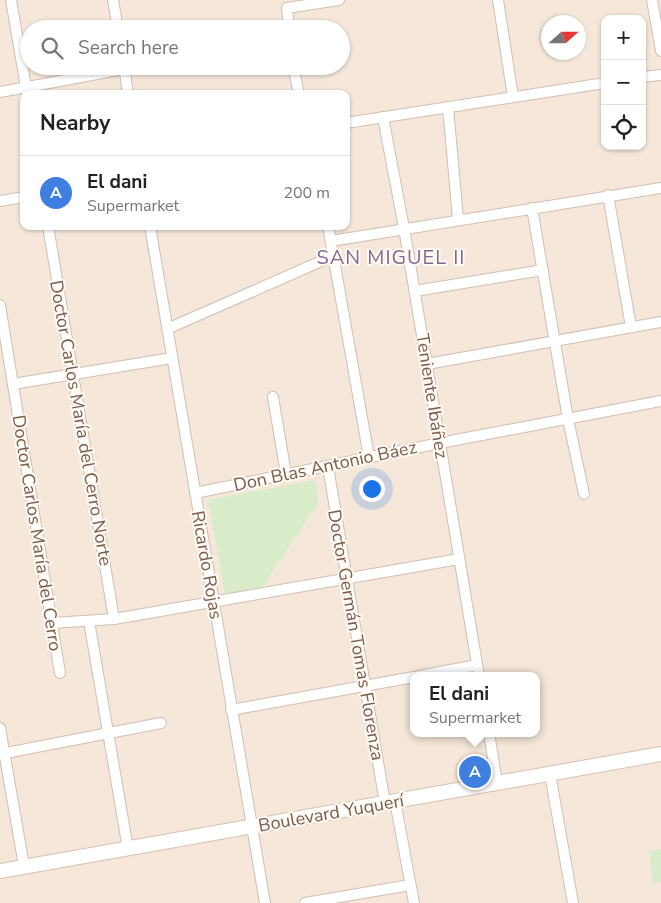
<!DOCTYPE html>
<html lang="en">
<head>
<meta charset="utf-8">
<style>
	:root { --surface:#fff; --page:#f6f6f6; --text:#222; --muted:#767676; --line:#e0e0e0; --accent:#111827 }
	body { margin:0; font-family:"Nunito Sans",sans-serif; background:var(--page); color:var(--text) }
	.controls { position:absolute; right:15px; top:15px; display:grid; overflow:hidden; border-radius:10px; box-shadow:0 1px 4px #0004 }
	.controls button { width:45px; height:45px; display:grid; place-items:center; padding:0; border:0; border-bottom:1px solid var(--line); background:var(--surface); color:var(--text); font:25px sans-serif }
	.compass { position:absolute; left:541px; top:15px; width:45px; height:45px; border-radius:50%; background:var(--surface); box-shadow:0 1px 4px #0004; rotate:69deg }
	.you { position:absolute; left:371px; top:488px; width:18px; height:18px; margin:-12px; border:4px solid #fff; border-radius:50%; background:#1a73e8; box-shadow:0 0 0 8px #1a73e833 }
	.badge { display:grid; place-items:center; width:32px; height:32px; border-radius:50%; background:var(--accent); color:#fff; font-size:16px; font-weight:700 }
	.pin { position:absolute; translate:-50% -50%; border:2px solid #fff; box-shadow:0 1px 5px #0006 }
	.popup { position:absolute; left:410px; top:672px; width:130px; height:65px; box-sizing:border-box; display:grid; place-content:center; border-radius:10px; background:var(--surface); filter:drop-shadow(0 1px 4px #0005); font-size:16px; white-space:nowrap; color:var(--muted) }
	.popup b { font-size:19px; color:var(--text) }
	.popup::after { content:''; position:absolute; left:50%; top:100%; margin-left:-10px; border:10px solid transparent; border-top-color:var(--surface) }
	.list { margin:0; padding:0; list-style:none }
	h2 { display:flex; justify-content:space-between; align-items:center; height:65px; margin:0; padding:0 20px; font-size:21px }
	h2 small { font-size:16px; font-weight:400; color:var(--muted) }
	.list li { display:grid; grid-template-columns:32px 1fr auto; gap:15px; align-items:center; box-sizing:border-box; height:75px; padding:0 20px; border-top:1px solid var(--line) }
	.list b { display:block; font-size:19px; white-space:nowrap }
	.list p { margin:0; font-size:16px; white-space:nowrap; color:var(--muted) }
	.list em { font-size:16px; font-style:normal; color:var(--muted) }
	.icon { flex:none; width:28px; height:28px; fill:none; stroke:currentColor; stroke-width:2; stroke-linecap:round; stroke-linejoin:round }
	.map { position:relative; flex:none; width:661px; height:903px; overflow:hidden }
	.search { position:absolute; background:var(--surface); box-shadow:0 1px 4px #0004; left:20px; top:20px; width:330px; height:55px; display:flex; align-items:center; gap:12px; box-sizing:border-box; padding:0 18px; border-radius:28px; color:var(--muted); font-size:19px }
	.panel { position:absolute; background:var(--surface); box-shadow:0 1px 4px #0004; left:20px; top:90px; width:330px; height:140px; border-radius:10px }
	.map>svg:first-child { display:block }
	.residential { fill:#f5e8da; fill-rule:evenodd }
	.green { fill:#d8ecc9 }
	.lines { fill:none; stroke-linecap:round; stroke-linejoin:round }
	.minor-casing { stroke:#d1beb0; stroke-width:12 }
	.secondary-casing { stroke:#d6c0b0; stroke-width:16 }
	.minor { stroke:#fff; stroke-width:10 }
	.secondary { stroke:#fff; stroke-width:14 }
	.labels { text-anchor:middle; stroke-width:4; stroke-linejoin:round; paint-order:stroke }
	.street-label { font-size:18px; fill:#7a5c4d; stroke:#fffaf3 }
	.quarter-label { font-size:20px; letter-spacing:1px; fill:#846695; stroke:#fffaf3 }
</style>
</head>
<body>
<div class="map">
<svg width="661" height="903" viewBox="0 0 661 903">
	<rect width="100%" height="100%" fill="#fdf6ec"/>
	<path class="residential" d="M0 0H661V903H0ZM605 19H642V146H605ZM548 22H578V52H548ZM29 29H341V66H29ZM24 94H346V226H24ZM414 676H536V733H414Z"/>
	<g class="green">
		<path d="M315 480 318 503 262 587 225 594 208 500Z"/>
		<path d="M661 849V882L653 883 649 851Z"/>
	</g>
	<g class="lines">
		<defs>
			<g id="minor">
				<path d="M11 0 27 93"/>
				<path d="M113 0 118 29"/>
				<path d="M498 0 513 97"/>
				<path d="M652 0 661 51"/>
				<path d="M289 29 287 8 339 0"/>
				<path d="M124 66 128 94"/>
				<path d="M293 66 299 94"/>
				<path d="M642 77 661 75"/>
				<path d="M0 92 124 69"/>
				<path d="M448 107 458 219"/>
				<path d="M383 117 404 228 479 676"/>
				<path d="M346 123 605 83"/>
				<path d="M608 195 631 327"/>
				<path d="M0 201 24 197"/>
				<path d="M532 208 568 419 584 494"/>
				<path d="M48 226 114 619"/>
				<path d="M150 226 265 903"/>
				<path d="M328 226 369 457"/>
				<path d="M331 241 661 188"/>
				<path d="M415 291 543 270"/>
				<path d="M0 305 60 673"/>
				<path d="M167 329 333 256"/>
				<path d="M427 364 661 322"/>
				<path d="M13 384 172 358"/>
				<path d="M273 397 286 474"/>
				<path d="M328 467 385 803"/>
				<path d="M195 493 440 443 661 401"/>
				<path d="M89 621 128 849"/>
				<path d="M52 623 114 619 459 559"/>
				<path d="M419 676 477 665"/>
				<path d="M231 710 414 677"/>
				<path d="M0 728 24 866"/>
				<path d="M489 733 497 783"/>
				<path d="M0 754 161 723"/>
				<path d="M550 774 573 903"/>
				<path d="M395 801 414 903"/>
				<path d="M305 903 410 885"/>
			</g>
			<path id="secondary" d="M0 871 661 754"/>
		</defs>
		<use href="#minor" class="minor-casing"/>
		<use href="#secondary" class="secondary-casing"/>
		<use href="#minor" class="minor"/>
		<use href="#secondary" class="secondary"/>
	</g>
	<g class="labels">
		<g class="street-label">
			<text transform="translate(432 396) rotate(81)" y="6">Teniente Ibáñez</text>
			<text transform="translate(81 423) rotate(80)" y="6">Doctor Carlos María del Cerro Norte</text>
			<text transform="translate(325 466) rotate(-12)" y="6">Don Blas Antonio Báez</text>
			<text transform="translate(37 533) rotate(81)" y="6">Doctor Carlos María del Cerro</text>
			<text transform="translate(207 565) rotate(80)" y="6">Ricardo Rojas</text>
			<text transform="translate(356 635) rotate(80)" y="6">Doctor Germán Tomas Florenza</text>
			<text transform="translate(331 813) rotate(-10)" y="6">Boulevard Yuquerí</text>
		</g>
		<g class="quarter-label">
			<text x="391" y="264">SAN MIGUEL II</text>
		</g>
	</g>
</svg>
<div class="controls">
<button>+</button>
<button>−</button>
<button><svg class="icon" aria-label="locate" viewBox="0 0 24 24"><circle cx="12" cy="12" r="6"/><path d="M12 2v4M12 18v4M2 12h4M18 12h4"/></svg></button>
</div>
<svg class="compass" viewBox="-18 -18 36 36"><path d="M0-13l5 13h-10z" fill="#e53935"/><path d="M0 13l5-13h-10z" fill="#767676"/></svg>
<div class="you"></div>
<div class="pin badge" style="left:475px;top:772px;background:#3f7fe0">A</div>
<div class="popup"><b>El dani</b>Supermarket</div>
<div class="search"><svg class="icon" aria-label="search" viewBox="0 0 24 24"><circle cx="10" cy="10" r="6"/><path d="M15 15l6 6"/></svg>Search here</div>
<section class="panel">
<h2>Nearby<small></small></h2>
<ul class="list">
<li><span class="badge" style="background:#3f7fe0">A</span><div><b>El dani</b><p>Supermarket</p></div><em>200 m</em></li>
</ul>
</section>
</div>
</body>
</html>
